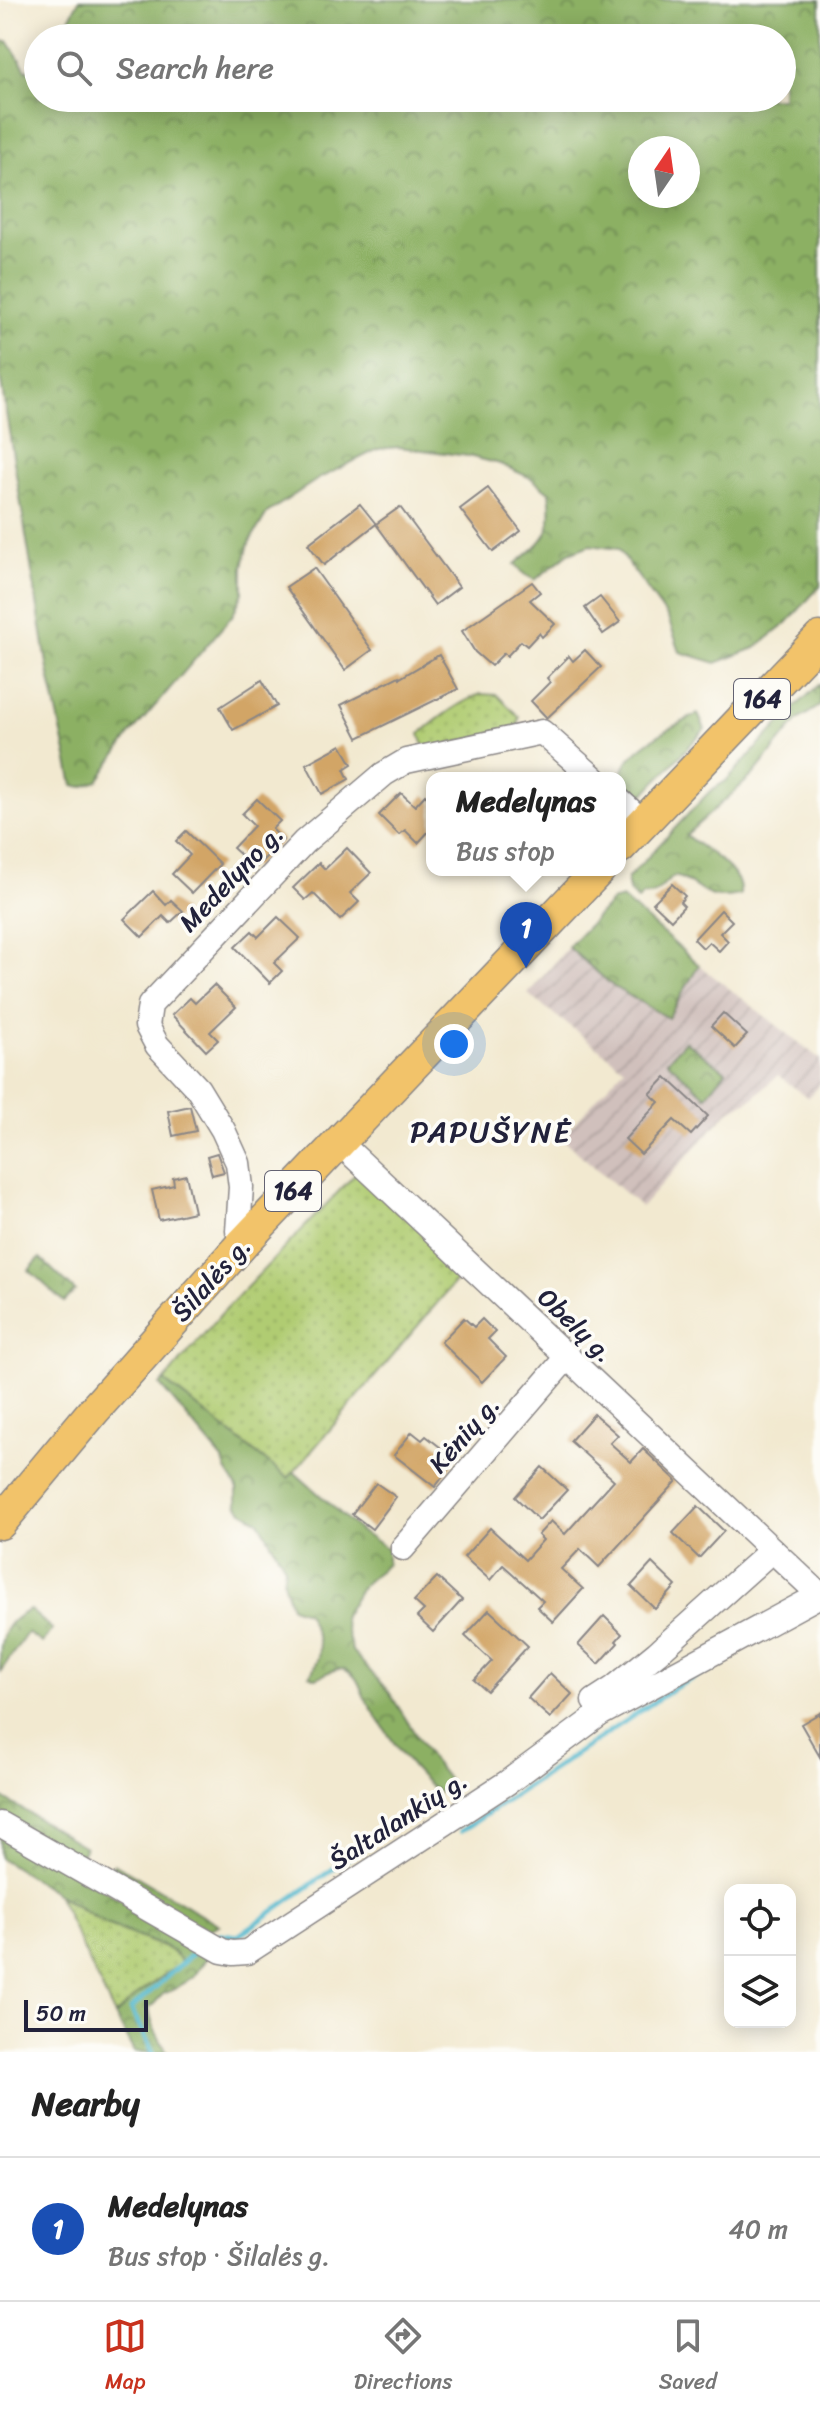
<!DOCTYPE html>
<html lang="en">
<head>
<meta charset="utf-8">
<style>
	:root { --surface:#fff; --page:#f6f6f6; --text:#222; --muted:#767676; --line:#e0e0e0; --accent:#c8321e }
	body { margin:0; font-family:Sriracha,sans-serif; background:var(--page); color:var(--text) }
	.controls { position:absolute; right:24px; bottom:24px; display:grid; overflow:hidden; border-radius:16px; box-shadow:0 4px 20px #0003 }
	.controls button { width:72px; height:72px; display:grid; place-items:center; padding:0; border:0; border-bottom:2px solid var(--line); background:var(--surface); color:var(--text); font:40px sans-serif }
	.compass { position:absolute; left:628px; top:136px; width:72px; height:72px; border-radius:50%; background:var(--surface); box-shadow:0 4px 20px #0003; rotate:13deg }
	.scale { position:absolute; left:24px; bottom:20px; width:124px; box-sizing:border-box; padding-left:8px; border:4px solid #22223b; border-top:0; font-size:22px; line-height:28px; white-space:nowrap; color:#22223b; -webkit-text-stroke:6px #fdfcf7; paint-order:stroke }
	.you { position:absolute; left:454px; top:1044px; width:28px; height:28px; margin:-20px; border:6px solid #fff; border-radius:50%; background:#1a73e8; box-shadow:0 0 0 12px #1a73e833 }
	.badge { display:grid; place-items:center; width:52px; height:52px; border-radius:50%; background:var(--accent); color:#fff; font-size:26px; font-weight:700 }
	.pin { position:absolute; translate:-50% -66px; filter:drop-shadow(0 2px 4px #0008) }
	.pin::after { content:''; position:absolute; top:42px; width:28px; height:24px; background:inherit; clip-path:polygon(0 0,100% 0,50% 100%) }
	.popup { position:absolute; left:426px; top:772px; width:200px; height:104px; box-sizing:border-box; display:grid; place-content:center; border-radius:16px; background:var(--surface); filter:drop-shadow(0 2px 6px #0005); font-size:26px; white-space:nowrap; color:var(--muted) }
	.popup b { font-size:30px; color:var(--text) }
	.popup::after { content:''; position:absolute; left:50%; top:100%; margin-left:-16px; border:16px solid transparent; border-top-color:var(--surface) }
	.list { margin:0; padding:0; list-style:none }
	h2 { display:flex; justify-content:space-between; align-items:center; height:104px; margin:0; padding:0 32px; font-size:34px }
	h2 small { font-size:26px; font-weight:400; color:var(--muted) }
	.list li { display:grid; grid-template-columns:52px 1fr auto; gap:24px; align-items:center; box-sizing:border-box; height:144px; padding:0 32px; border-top:2px solid var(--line) }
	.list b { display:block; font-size:30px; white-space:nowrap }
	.list p { margin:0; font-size:26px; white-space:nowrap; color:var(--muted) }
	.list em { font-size:26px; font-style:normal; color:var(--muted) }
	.icon { flex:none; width:44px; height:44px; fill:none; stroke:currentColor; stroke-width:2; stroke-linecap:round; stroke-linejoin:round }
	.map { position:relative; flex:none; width:820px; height:2052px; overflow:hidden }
	.search { position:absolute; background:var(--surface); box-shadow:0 4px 20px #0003; left:24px; right:24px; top:24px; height:88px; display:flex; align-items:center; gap:20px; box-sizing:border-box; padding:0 28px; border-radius:44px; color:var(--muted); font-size:30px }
	.sheet { height:248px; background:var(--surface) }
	nav { display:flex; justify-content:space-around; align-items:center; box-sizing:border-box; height:112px; border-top:2px solid var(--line); background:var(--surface); font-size:22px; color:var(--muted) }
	nav a { display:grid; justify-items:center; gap:4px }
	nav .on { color:var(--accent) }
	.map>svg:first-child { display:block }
	.industrial { fill:url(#industrial-furrows) }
	.grass { fill:url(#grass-dots); stroke:#697756; stroke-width:2 }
	.forest { fill:url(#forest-crowns); stroke:#576950; stroke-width:2; fill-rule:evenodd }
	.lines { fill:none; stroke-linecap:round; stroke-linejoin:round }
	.stream { stroke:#4fb7cd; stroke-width:5 }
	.building { fill:#d2a566 }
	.minor-casing { stroke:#8a8686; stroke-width:27 }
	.major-casing { stroke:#8a8686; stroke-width:35 }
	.minor { stroke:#fff; stroke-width:24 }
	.major { stroke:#f2c36a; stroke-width:32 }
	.labels { text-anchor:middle; stroke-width:7; stroke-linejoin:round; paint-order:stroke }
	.shield { fill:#fdfcf7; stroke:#646373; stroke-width:2 }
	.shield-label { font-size:24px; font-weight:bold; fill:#22223b }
	.street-label { font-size:26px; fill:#22223b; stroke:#fdfcf7 }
	.quarter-label { font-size:30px; letter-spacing:2px; fill:#22223b; stroke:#fdfcf7 }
</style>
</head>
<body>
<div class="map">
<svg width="820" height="2052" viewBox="0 0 820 2052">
	<defs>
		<pattern id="industrial-furrows" width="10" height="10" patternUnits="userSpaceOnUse" patternTransform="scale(2)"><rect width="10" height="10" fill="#d0c0bc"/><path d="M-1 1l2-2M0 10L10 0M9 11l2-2" fill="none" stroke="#b2a5a2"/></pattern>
		<pattern id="grass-dots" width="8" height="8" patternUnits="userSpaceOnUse" patternTransform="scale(2)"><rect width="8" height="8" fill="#b0cc72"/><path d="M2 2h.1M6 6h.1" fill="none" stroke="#97af64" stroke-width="1.8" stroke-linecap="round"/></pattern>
		<pattern id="forest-crowns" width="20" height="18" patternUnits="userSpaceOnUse" patternTransform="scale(2)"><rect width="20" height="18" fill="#8cb064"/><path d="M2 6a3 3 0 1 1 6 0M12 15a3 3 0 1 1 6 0" fill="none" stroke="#728f54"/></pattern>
	</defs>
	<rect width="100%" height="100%" fill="#fdfcf7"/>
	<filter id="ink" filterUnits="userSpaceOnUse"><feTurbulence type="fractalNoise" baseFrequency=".0125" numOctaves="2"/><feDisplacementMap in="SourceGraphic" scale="16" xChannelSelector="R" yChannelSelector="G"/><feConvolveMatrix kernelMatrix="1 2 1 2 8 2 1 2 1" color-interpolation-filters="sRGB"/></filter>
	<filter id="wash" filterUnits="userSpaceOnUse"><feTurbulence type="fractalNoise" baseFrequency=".006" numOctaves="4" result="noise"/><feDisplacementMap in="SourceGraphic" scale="32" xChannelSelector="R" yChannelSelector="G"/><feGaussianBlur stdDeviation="1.8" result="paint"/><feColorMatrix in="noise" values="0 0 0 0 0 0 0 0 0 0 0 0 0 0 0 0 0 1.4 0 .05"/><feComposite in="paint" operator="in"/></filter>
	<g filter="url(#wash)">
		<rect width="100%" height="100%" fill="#f2e9d0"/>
		<path class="industrial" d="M568 947 614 987 668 1018 699 965 820 1059V1084L808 1098 778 1075 753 1098 727 1113 641 1207 561 1138 624 1068 528 994Z"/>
		<g class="grass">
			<path d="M481 694 497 695 519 717 518 729 425 749 420 734C439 717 458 703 481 694Z"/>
			<path d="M364 1165 471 1263 288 1479 164 1381 221 1314Z"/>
			<path d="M58 1896 106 1924 173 1951 181 1960 180 1964 138 1994 115 2016Z"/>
		</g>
		<g class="forest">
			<path d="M79 0H820V586L787 623 755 648 716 663 680 652 668 618 618 549 590 545 569 553 535 580 524 574 515 564C545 540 555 533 549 492L531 478 500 464 468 456 399 447 378 449 318 479 267 513 249 543 243 566V593L232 616 130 735 98 781 82 787 73 785 48 670 0 376V42L8 41 27 71 38 63V98H782V38H59ZM640 148H688V196H640Z"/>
			<path d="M820 684V706L798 720 753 775 686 835C703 851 743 867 740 895 701 903 704 886 675 876 663 882 658 898 643 895L638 900 629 891 627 879 710 791 726 781 793 709Z"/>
			<path d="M698 714 705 729 636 803 623 794C622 785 620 777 624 768 634 745 676 725 698 714Z"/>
			<path d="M622 898 699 965 668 1018 614 987 568 947 612 901Z"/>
			<path d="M685 1041 726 1071 706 1096 667 1061Z"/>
			<path d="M40 1258 75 1291 64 1302 29 1270Z"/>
			<path d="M164 1381 288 1478 294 1472 361 1532 387 1548V1564L361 1587 343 1618 352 1651 389 1692 429 1756 448 1780 450 1788 440 1793C409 1771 387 1732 366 1700 360 1689 359 1675 345 1670 336 1666 325 1675 316 1678L310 1675C326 1649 318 1637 306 1612L291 1607 283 1581 285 1567 259 1521 241 1510 237 1504V1487L226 1470 223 1460 160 1385Z"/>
			<path d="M30 1610 52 1629 42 1643 27 1633 0 1672C0 1641 0 1623 30 1610Z"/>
			<path d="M0 1796 85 1847 79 1858 0 1812Z"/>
			<path d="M0 1831 211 1951 195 1975 175 1989 163 1994 149 2009 153 2027 167 2052H134L115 2016 138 1994 180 1964 181 1960 166 1947 106 1924 0 1858Z"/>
			<path d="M114 1863 219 1925 208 1930 108 1873Z"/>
		</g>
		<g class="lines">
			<g class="stream">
				<path d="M461 1831 676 1687 733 1656"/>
				<path d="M220 1934 238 1936 429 1801 440 1807"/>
				<path d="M153 2052 131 2009 198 1949"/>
			</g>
		</g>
		<g id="blocks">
			<g class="building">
				<path d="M488 488 521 531 493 552 460 509Z"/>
				<path d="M360 504 376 524 324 565 308 544Z"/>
				<path d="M400 507 459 587 435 605 376 524Z"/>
				<path d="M314 568 372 650 345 670 286 587Z"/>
				<path d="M532 582 540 592 530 600 555 624 542 637 539 633 527 646 521 641 507 656 504 653 491 666 475 652 462 631Z"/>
				<path d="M600 597 620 622 603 634 585 608Z"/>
				<path d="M585 650 601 667 547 718 531 701 550 682 547 678 569 656 573 661Z"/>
				<path d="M439 655 458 689 358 738 341 705 399 676 400 678Z"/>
				<path d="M262 680 277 706 233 730 220 707Z"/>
				<path d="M341 745 352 764 344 769 349 779 322 794 306 764Z"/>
				<path d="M401 793 415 806 425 795 432 802V828L418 843 405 830 399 835 379 815Z"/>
				<path d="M257 799 280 821 272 829 283 840 255 868 233 848 254 826 242 814Z"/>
				<path d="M186 831 220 864 192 893 172 874 190 855 176 841Z"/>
				<path d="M347 848 371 873 350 893 359 902 340 920 313 893 305 900 293 888 319 863 325 869Z"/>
				<path d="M672 884 685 896 680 902 684 906 671 920 653 903Z"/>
				<path d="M153 891 166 905 171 900 183 911 170 923 163 916 142 937 124 919Z"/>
				<path d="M721 910 732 921 720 933 728 941 719 951 709 942 703 948 694 939Z"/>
				<path d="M278 917 300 938 274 963 282 971 270 983 235 947 252 931 258 937Z"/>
				<path d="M214 985 236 1007 210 1032 218 1040 206 1051 172 1015 190 998 195 1003Z"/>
				<path d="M723 1013 747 1035 735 1048 711 1026Z"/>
				<path d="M666 1077 708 1116 691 1135 674 1120 641 1154 625 1139 659 1102 650 1094Z"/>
				<path d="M190 1106 196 1131 173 1136 168 1111Z"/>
				<path d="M217 1153 224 1172 212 1175 207 1156Z"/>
				<path d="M186 1175 194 1212 159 1220 152 1190 174 1185 173 1178Z"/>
				<path d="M464 1318 474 1327 482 1319 495 1332 488 1339 506 1357 482 1382 441 1342Z"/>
				<path d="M594 1414 618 1435 610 1443 631 1462 643 1449 677 1481 599 1567 580 1549 561 1569 583 1589 553 1622 537 1607 543 1601 503 1565 490 1580 464 1557 490 1528 525 1560 543 1540 538 1535 551 1521 565 1534 605 1490 614 1480 570 1441Z"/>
				<path d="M412 1432 422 1440 426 1436 445 1451 441 1456 452 1465 435 1487 394 1455Z"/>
				<path d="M542 1467 567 1490 539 1520 515 1497Z"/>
				<path d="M376 1483 396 1497 372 1529 352 1514Z"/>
				<path d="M698 1506 724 1531 699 1558 673 1533Z"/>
				<path d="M652 1563 676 1586 655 1609 631 1586Z"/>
				<path d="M437 1577 462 1600 433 1632 417 1617 424 1610 414 1601Z"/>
				<path d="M489 1610 528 1646 487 1691 474 1680 492 1661 465 1636Z"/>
				<path d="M604 1616 622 1634 616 1641 618 1643 599 1664 578 1645Z"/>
				<path d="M550 1673 572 1694 550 1718 528 1698Z"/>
				<path d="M820 1713V1757L801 1724Z"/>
			</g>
		</g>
	</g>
	<g filter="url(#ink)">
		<use href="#blocks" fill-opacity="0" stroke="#8a8686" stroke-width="2"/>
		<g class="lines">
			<defs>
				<g id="minor">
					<path d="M620 801 644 823"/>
					<path d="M339 1142 819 1594"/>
					<path d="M244 1242 238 1231 241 1187 238 1163 223 1130 198 1089 157 1045 147 1026 150 1005 304 842 384 774 406 761 542 732 594 778"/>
					<path d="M403 1548 568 1356"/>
					<path d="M594 1701 614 1688 657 1653 772 1550"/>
					<path d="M0 1824 222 1951 233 1953 247 1952 508 1782 600 1714 820 1595"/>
				</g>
				<g id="major">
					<path d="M620 847 820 638"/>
					<path d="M0 1523 95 1409 244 1242 599 870"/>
				</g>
			</defs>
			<use href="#minor" class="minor-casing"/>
			<use href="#major" class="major-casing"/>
			<use href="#minor" class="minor"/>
			<use href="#major" class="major"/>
		</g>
	</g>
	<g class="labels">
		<g class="shield">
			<rect x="734" y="679" width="56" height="40" rx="6"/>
			<rect x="265" y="1171" width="56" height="40" rx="6"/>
		</g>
		<g class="shield-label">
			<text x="762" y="707">164</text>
			<text x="293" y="1199">164</text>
		</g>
		<g class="street-label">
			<text transform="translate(231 878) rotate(-46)" y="9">Medelyno g.</text>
			<text transform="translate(211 1279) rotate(-48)" y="9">Šilalės g.</text>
			<text transform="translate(576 1325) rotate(44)" y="9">Obelų g.</text>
			<text transform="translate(464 1434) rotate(-49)" y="9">Kėnių g.</text>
			<text transform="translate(398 1820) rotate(-33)" y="9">Šaltalankių g.</text>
		</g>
		<g class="quarter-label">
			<text x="491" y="1142">PAPUŠYNĖ</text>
		</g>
	</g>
</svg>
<div class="controls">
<button><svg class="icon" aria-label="locate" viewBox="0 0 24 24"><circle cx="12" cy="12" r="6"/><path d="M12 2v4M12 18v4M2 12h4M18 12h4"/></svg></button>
<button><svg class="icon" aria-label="layers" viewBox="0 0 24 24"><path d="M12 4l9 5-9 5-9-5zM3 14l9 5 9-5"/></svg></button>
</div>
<svg class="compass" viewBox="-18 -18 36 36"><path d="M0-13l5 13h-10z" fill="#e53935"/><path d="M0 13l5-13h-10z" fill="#767676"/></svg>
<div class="scale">50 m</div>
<div class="you"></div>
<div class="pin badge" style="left:526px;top:968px;background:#1a4fb4">1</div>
<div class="popup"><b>Medelynas</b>Bus stop</div>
<div class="search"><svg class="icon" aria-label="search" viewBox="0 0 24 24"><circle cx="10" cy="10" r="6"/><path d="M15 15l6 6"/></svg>Search here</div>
</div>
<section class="sheet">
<h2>Nearby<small></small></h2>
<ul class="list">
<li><span class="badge" style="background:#1a4fb4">1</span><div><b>Medelynas</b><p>Bus stop · Šilalės g.</p></div><em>40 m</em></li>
</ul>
</section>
<nav>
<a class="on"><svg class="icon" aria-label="map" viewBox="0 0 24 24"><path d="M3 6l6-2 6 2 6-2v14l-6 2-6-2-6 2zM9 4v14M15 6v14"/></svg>Map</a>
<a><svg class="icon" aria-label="directions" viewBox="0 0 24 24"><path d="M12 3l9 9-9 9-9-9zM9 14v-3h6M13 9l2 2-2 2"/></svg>Directions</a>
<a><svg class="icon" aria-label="saved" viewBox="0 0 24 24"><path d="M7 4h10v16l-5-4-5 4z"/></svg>Saved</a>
</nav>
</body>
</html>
